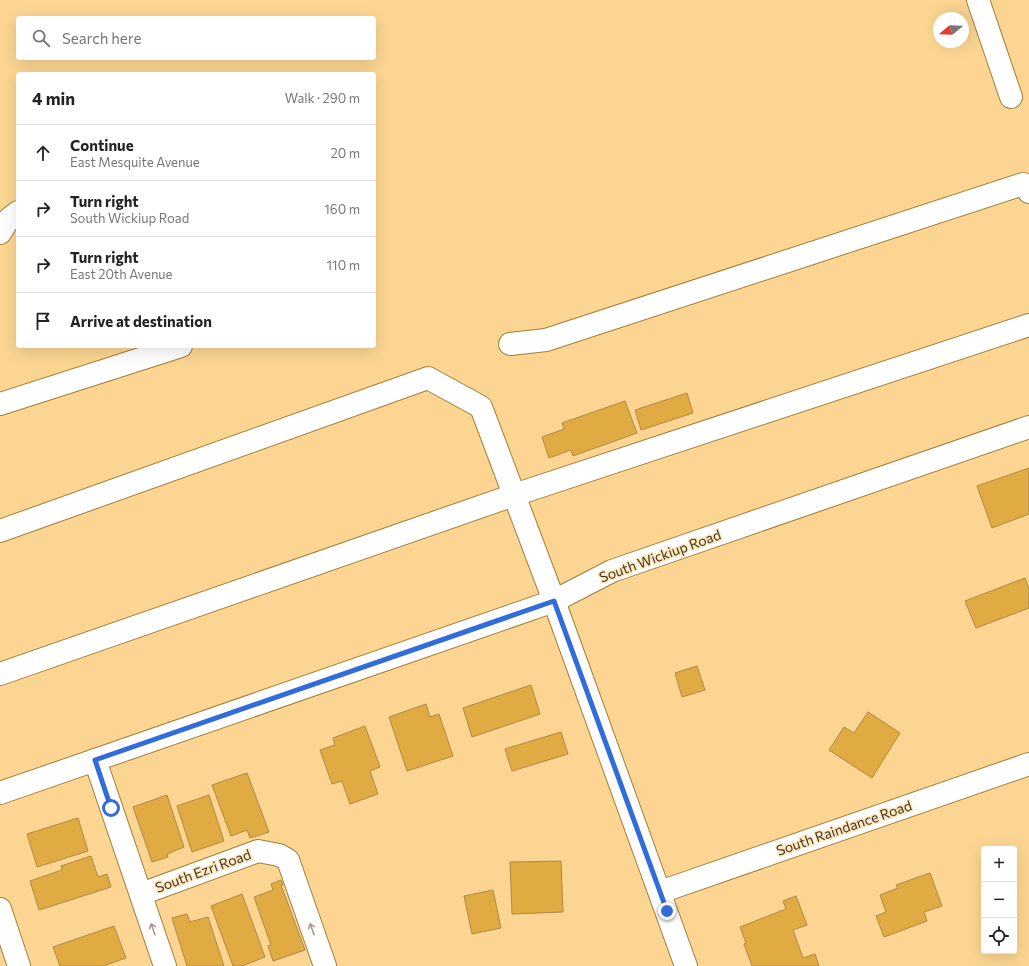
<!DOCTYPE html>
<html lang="en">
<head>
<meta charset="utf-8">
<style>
	:root { --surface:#fff; --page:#f6f6f6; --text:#222; --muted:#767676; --line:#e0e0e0 }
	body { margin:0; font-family:Commissioner,sans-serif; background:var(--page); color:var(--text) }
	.controls { position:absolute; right:12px; bottom:12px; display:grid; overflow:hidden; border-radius:4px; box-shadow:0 4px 16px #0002 }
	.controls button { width:36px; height:36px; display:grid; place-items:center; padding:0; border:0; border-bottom:1px solid var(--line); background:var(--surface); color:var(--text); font:20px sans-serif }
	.compass { position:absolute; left:933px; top:12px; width:36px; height:36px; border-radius:50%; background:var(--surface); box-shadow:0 4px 16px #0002; rotate:251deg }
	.stop { position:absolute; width:12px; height:12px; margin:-9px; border:3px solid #316cda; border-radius:50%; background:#fff }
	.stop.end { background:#316cda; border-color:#fff; box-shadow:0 1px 4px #0008 }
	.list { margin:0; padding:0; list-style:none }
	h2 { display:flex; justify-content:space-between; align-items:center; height:52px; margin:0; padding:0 16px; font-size:17px }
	h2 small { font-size:13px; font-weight:400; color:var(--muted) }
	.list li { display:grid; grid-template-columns:26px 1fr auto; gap:12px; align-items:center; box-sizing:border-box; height:56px; padding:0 16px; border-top:1px solid var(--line) }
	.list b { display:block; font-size:15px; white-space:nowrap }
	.list p { margin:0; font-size:13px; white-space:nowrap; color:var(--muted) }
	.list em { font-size:13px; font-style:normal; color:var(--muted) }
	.icon { flex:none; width:22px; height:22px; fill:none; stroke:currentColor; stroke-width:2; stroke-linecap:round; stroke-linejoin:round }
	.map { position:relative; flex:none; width:1029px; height:966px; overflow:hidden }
	.search { position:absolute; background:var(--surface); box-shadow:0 4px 16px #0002; left:16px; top:16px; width:360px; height:44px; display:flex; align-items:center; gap:10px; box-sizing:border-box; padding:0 14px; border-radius:4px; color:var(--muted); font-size:15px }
	.panel { position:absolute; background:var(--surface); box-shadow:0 4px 16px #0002; left:16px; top:72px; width:360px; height:276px; border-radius:4px }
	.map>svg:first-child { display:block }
	.building { fill:#e0ab42; stroke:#ad8a47 }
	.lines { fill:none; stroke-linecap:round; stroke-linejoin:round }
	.minor-casing { stroke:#a17e3b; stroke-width:24 }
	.minor { stroke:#fff; stroke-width:22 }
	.oneway { stroke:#a49c8e }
	.route { stroke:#316cda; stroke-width:5 }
	.labels { text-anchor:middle; stroke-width:3; stroke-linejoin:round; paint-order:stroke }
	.street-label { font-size:14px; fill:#48391d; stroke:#fbe5bd }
</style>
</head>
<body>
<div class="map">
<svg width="1029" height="966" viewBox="0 0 1029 966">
	<rect width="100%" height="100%" fill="#fbd591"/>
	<g class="building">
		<path d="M687 393 693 413 641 430 635 410Z"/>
		<path d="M625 401 637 433 573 456 571 450 549 458 542 437 564 429 562 423Z"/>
		<path d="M1029 468V514L992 528 977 486Z"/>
		<path d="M1025 578 1029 589V608L976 628 965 601Z"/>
		<path d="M697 666 705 690 682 697 675 673Z"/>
		<path d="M531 685 540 714 472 737 463 708Z"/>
		<path d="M426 704 430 717 439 714 453 756 407 771 389 717Z"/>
		<path d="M868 712 900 733 872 778 829 750 844 727 854 733Z"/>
		<path d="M365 726 380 767 370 771 378 794 350 804 342 781 332 784 320 750 335 745 333 738Z"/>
		<path d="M561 732 568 754 512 771 505 749Z"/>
		<path d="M247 773 269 832 250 838 247 830 231 836 212 785Z"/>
		<path d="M167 795 184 847 167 854 168 857 152 862 133 807Z"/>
		<path d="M209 795 224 841 192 852 177 806Z"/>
		<path d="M78 818 88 851 37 867 27 834Z"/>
		<path d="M91 856 98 877 107 874 111 887 39 910 30 881 62 870 61 866Z"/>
		<path d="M561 861 563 912 512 914 510 862Z"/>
		<path d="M930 873 942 906 924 912 927 921 884 937 876 916 886 912 880 895 898 888 896 885Z"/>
		<path d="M281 880 283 885H281L305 950 273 961 268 946 271 945 254 897 273 890 271 884Z"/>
		<path d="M493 890 501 928 472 934 464 896Z"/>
		<path d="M242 894 265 957 242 966H233L211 906Z"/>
		<path d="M796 896 807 925 793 930 803 958 815 954 819 966H752L744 944 746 943 740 927 786 909 783 901Z"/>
		<path d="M187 914 190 922 208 917 224 966H187L172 918Z"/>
		<path d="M114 926 126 958 103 966H60L53 947Z"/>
	</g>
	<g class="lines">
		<defs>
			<g id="minor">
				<path d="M978 0 1011 97"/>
				<path d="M0 233 9 219 18 212"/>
				<path d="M510 344 546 340 1023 184 1029 192"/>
				<path d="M0 404 181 346"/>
				<path d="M0 531 428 378 481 407 554 601 686 966"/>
				<path d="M0 674 514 495 1029 325"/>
				<path d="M95 760 165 966"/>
				<path d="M0 793 554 601 612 571 1029 427"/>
				<path d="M660 892 1029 764"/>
				<path d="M141 894 258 851 279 855 288 860 325 966"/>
				<path d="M0 909 19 966"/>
			</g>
		</defs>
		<use href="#minor" class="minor-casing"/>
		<use href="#minor" class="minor"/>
	</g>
	<defs><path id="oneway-shaft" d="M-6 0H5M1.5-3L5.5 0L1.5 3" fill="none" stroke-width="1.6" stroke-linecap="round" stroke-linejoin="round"/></defs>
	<g class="oneway">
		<use href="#oneway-shaft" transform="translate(153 929) rotate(-109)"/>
		<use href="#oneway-shaft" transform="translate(312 929) rotate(-110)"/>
	</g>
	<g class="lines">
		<path class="route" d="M111 808 95 760 554 601 667 911"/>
	</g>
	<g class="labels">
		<g class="street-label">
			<text transform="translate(660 556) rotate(-20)" y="5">South Wickiup Road</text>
			<text transform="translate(844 828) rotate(-19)" y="5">South Raindance Road</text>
			<text transform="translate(203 871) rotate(-20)" y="5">South Ezri Road</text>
		</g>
	</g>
</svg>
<div class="controls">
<button>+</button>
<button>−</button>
<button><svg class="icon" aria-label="locate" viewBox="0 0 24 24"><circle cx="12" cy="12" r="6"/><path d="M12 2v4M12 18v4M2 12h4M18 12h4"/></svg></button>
</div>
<svg class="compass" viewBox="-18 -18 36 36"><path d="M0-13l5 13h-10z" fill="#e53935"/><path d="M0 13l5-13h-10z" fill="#767676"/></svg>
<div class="stop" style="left:111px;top:808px"></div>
<div class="stop end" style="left:667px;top:911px"></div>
<div class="search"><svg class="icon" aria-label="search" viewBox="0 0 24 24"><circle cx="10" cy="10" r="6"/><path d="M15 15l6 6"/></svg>Search here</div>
<section class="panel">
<h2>4 min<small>Walk · 290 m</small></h2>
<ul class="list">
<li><svg class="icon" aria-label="ahead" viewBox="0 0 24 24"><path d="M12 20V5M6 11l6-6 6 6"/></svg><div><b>Continue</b><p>East Mesquite Avenue</p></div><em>20 m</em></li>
<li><svg class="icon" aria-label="right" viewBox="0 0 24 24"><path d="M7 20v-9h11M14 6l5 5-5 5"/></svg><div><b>Turn right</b><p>South Wickiup Road</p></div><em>160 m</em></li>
<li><svg class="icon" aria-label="right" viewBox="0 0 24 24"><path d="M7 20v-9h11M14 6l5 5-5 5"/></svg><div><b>Turn right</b><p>East 20th Avenue</p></div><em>110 m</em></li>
<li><svg class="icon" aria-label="arrive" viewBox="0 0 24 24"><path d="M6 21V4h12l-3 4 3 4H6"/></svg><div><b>Arrive at destination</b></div></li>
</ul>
</section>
</div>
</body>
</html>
